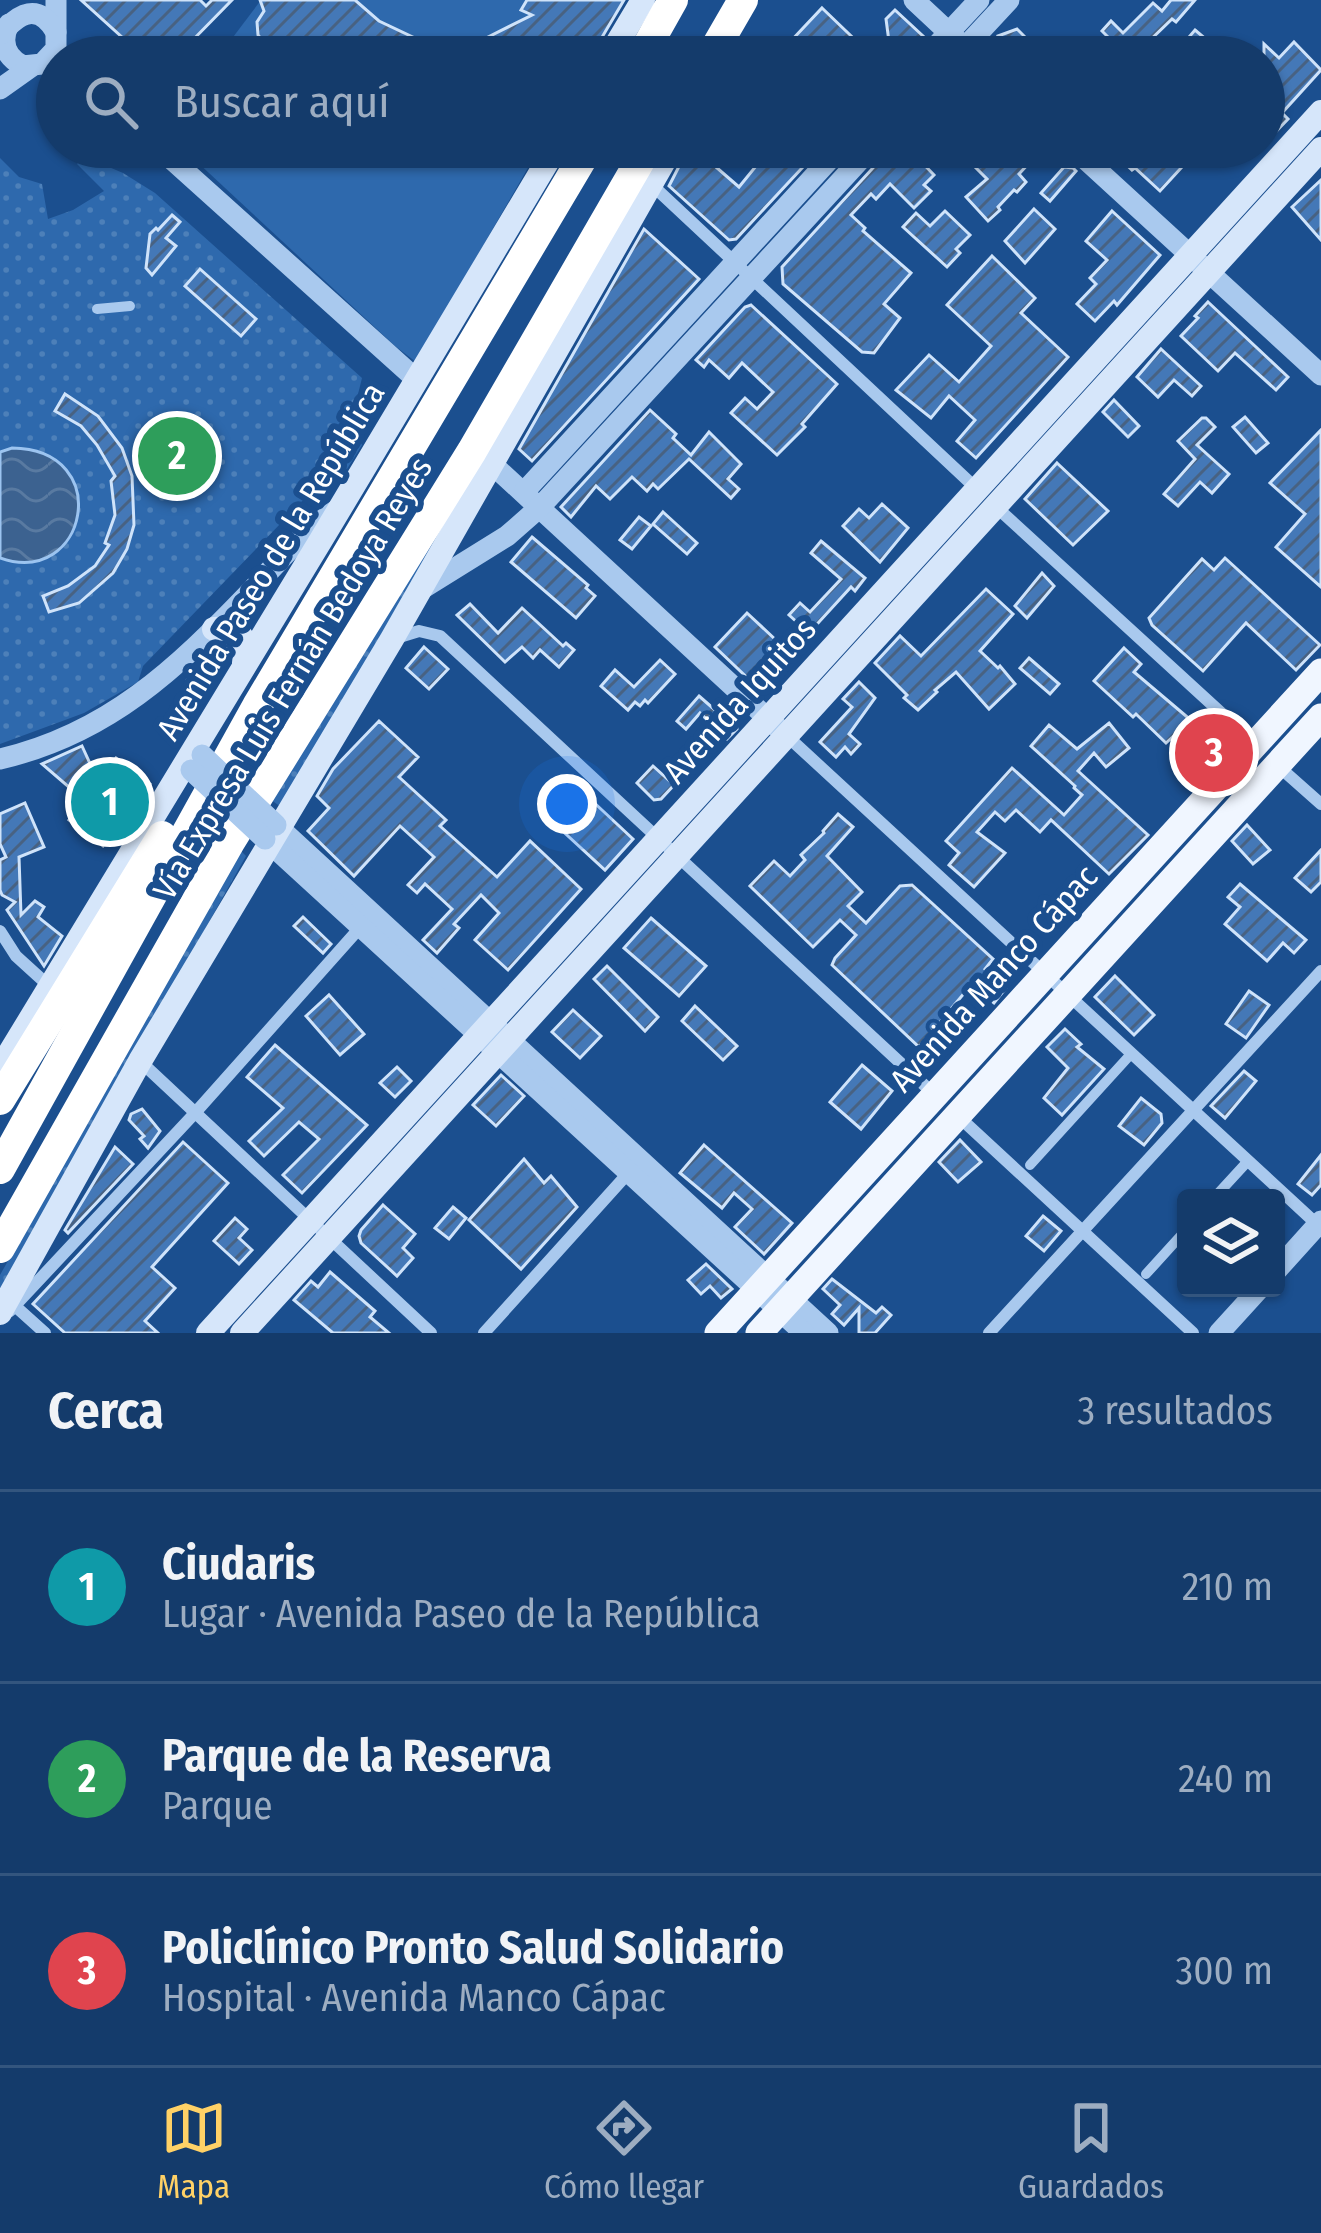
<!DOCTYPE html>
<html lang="es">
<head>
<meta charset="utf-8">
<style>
	:root { --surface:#143b6b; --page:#214673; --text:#f1f3f6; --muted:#9dadc1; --line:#33557e; --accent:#ffd166 }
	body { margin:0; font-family:"Fira Sans Condensed",sans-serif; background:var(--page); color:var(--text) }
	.controls { position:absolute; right:36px; bottom:36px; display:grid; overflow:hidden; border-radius:12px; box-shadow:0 3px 9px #0004 }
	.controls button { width:108px; height:108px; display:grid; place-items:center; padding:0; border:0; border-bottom:3px solid var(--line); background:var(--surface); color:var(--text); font:60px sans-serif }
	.you { position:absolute; left:567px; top:804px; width:42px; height:42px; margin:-30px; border:9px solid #fff; border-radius:50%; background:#1a73e8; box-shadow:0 0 0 18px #1a73e833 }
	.badge { display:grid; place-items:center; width:78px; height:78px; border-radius:50%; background:var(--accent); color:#fff; font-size:39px; font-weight:700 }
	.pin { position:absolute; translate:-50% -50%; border:6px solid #fff; box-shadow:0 3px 12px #0006 }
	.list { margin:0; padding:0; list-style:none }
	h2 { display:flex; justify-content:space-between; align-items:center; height:156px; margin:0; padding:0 48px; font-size:51px }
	h2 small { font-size:39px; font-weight:400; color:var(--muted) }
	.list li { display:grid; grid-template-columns:78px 1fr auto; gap:36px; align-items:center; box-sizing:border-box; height:192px; padding:0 48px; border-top:3px solid var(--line) }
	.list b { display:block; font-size:45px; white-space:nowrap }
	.list p { margin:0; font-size:39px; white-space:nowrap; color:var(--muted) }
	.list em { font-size:39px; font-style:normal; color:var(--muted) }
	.icon { flex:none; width:66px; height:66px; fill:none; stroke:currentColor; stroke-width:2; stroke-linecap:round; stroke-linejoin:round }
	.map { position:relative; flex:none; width:1321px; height:1333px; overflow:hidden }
	.search { position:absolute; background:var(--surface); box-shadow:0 3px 9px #0004; left:36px; right:36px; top:36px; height:132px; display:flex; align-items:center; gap:30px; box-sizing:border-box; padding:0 42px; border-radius:66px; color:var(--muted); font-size:45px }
	.sheet { height:732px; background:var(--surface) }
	nav { display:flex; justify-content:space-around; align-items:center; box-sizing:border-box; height:168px; border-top:3px solid var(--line); background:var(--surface); font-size:33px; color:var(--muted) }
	nav a { display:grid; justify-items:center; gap:6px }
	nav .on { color:var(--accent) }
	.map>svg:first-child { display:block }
	.grass { fill:url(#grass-dots) }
	.garden { fill:url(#garden-furrows) }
	.pitch { fill:#2e69ad }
	.water { fill:url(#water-waves); stroke:#9cc4f0; stroke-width:3 }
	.building { fill:url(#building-hatch); stroke:#cfe3fa; stroke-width:3 }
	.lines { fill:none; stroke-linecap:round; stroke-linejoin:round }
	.pedestrian { stroke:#a9c9ee; stroke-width:10 }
	.minor { stroke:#a9c9ee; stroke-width:12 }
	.tertiary { stroke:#a9c9ee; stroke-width:21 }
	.secondary { stroke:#d6e6fa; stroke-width:24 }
	.primary { stroke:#f0f6ff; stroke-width:27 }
	.motorway { stroke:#fff; stroke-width:30 }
	.tertiary-bridge { stroke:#a9c9ee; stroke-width:21 }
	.labels { text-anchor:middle; stroke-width:12; stroke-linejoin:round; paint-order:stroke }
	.street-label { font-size:33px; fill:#fff; stroke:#1b4f8f }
</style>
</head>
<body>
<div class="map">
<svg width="1321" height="1333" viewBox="0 0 1321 1333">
	<defs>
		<pattern id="grass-dots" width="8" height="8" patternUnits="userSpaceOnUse" patternTransform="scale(3)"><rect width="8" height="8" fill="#2e69ad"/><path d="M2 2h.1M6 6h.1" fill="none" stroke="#4d80b9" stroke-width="1.8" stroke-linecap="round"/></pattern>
		<pattern id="garden-furrows" width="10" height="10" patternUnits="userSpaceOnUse" patternTransform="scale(3)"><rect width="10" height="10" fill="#2e69ad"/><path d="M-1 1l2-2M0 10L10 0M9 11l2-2" fill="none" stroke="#4d80b9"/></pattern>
		<pattern id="water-waves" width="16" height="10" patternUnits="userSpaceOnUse" patternTransform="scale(3)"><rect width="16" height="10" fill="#3c6290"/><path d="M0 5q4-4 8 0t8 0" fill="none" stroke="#597aa1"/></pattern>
		<pattern id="building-hatch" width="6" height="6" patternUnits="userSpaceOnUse" patternTransform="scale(3)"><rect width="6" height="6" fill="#4478b7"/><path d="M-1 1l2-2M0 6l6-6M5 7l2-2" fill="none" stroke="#486282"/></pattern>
	</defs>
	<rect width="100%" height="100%" fill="#1b4f8f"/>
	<g class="grass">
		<path d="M83 156 123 173 155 193 362 378 352 418 362 445 347 469 335 467 143 666 138 682 84 713 0 744V158L19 177 42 184 48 219 73 210 104 191 77 164Z"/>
		<path d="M456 505 281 807 267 797Z"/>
		<path d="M241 851 246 856 0 1294V1275Z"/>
	</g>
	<path class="garden" d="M170 441 217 454 207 473 188 495 184 496 178 490Z"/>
	<g class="pitch">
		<path d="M261 0H624L592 57H218Z"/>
		<path d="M181 147H540L416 362 395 346Z"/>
	</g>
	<path class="water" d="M12 448C116 449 87 589 0 558V452Z"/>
	<g class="building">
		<path d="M81 0H200L206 6 212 0H232L183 50 192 57H144Z"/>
		<path d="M260 0H355L379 21 415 38 455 44 484 39 532 15 521 10 527 0H624L595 49 593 57H287L277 45 263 41 258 35 257 22 264 11Z"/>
		<path d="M1171 0H1195L1176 22 1172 19 1140 50 1148 57H1128L1102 31 1111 21 1123 33 1153 3 1162 11Z"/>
		<path d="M822 8 873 57H852L844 50 837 57H805L790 42Z"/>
		<path d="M895 10 924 37 910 57H891L886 19Z"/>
		<path d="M1017 29 1039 51 1031 57H1009L1004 53 998 36Z"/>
		<path d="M1195 30 1227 57H1199L1184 43Z"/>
		<path d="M1294 42 1321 70 1282 113 1288 119 1264 144V44L1279 58Z"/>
		<path d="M689 147H693L739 187 761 160 747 147H808L815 154 736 239 729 240 669 186Z"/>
		<path d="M887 147H907L934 175 924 185 931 191 914 208 890 184 876 199 871 194 851 215 865 228 863 231 911 273 884 304 900 318 874 353 862 352 783 284 782 267 883 157Z"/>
		<path d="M955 147H983L990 154 996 148 1007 160 1019 147H1044L1019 174 1026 182 1017 192 1014 190 998 207 1000 210 988 221 966 197 987 179Z"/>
		<path d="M1108 147H1159L1181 168 1160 191 1135 168 1132 170Z"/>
		<path d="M1064 167 1073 168 1076 171 1050 201 1041 193Z"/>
		<path d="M1321 180V240L1292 207Z"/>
		<path d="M1034 209 1055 229 1025 263 1005 241Z"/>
		<path d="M945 211 970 235 956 249 960 253 947 267 903 227 916 213 930 226Z"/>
		<path d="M1112 211 1160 255 1117 305 1114 301 1095 321 1077 304 1096 284 1090 278 1107 260 1086 241Z"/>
		<path d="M172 215 180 222 166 238 176 246 152 275 146 268 150 234 156 228 158 230Z"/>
		<path d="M644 229 699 279 532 461 519 449Z"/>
		<path d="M992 256 1035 298 1021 313 1068 357 976 458 957 441 975 420 949 396 931 418 896 390 929 355 959 382 991 346 947 305Z"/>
		<path d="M200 269 256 319 241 336 185 286Z"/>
		<path d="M1208 302 1288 377 1276 390 1235 353 1218 371 1181 336 1198 318 1195 316Z"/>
		<path d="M751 305 837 384 802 424 805 427 777 455 731 413 745 398 757 409 773 392 742 363 729 378 709 360 704 367 696 360 745 307Z"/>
		<path d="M1161 349 1201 386 1192 396 1174 380 1158 397 1137 377Z"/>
		<path d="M65 394 98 416 122 448 132 476 134 525 127 549 113 573 79 603 49 612 43 596 68 586 95 566 109 545 105 543 115 515 111 481 115 476 97 445 81 426 55 411Z"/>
		<path d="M1114 400 1139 426 1128 437 1103 412Z"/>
		<path d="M650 410 676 434 673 438 691 455 709 432 741 464 728 479 739 489 731 498 689 459 658 489 653 484 647 491 632 477 610 499 596 486 571 517 561 507Z"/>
		<path d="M1245 417 1268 443 1256 453 1233 427Z"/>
		<path d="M1202 418H1206L1215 427 1197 445 1229 474 1212 493 1200 482 1178 506 1164 494 1195 459 1178 441Z"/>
		<path d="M1321 430V587L1276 547 1305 514 1270 483Z"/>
		<path d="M1057 463 1108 511 1073 545 1025 499Z"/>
		<path d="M882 504 908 528 880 562 843 526 859 509 869 518Z"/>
		<path d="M663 512 697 543 687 554 653 524Z"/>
		<path d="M639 517 651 526 632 549 620 540Z"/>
		<path d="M532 537 588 585 586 588 595 596 576 618 511 562Z"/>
		<path d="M821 541 865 578 855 591 851 587 809 633 789 615 800 603 810 612 841 579 811 553Z"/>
		<path d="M1225 558 1320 645 1296 670 1246 623 1203 671 1152 625 1149 618 1202 559 1214 570Z"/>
		<path d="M1042 573 1054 586 1027 618 1015 606Z"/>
		<path d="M986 589 1013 614 980 651 998 668 1000 666 1015 684 989 709 956 672 935 690 937 692 918 710 904 698 907 695 875 663 900 636 921 656Z"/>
		<path d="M470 604 498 633 522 608 563 646 566 643 574 650 559 667 540 650 533 658 522 647 505 662 457 615Z"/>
		<path d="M747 613 793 656 765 687 756 686 715 647Z"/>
		<path d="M223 645 228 647V658L204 695 187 680Z"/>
		<path d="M424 647 448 669 429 689 406 668Z"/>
		<path d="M1124 648 1141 664 1134 672 1225 749 1213 763 1178 732 1166 743 1136 714 1133 717 1094 681Z"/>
		<path d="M1029 658 1059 684 1050 694 1020 668Z"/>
		<path d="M660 660 675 674 648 703 645 700 640 706 635 702 628 710 601 686 615 670 634 687Z"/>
		<path d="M859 682 875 698 849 734 860 744 851 754 845 747 836 757 820 742 852 707 843 699Z"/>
		<path d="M699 696 715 710 727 712 736 721 737 729 727 739 700 713 686 729 677 721Z"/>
		<path d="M379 721 418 757 399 777 446 820 440 826 497 877 530 841 581 889 508 970 475 940 499 913 481 895 454 924 459 928 437 953 423 940 452 909 425 884 417 893 408 885 434 857 400 826 354 876 308 831 329 808 317 796 333 769Z"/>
		<path d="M1109 723 1129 748 1106 767 1094 753 1078 771 1148 835 1109 874 1051 820 1040 832 1016 810 1005 821 995 812 977 832 1005 853 974 887 949 865 959 853 946 841 1012 768 1064 815 1082 795 1074 788 1075 786 1031 746 1049 725 1077 749Z"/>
		<path d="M82 746 98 781 116 758 150 784 103 846 69 820 84 800 42 764Z"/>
		<path d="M653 766 674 785 661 799 654 800 637 783Z"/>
		<path d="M572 782 633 839 605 870 543 813Z"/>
		<path d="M25 803 44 847 19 857 21 915 35 901 44 907 38 917 62 936 44 966 7 910 15 902 2 895 0 890V860L6 857 0 844V814Z"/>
		<path d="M838 814 853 827 827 856 862 892 848 906 866 923 900 886 912 885 993 959 985 969 1006 988 994 1003 971 985 919 1047 832 965 835 958 856 935 840 920 813 947 750 886 774 861 790 876 805 860 801 855 824 833 823 831Z"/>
		<path d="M1247 825 1270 850 1253 864 1232 841Z"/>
		<path d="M1321 850V882L1311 892 1295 878Z"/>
		<path d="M1240 884 1306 940 1294 953 1283 943 1267 961 1225 924 1240 907 1228 897Z"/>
		<path d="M303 917 331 944 323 953 294 926Z"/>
		<path d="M651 918 706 966 679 996 624 948Z"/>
		<path d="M607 966 658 1017 645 1031 594 979Z"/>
		<path d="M1115 976 1154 1015 1134 1035 1095 997Z"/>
		<path d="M1249 991 1269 1005 1246 1038 1226 1024Z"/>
		<path d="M329 995 364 1034 340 1055 306 1016Z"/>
		<path d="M695 1006 737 1046 723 1060 682 1021Z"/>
		<path d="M573 1010 601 1036 580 1058 552 1032Z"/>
		<path d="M1065 1029 1081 1044 1077 1047 1104 1069 1062 1115 1044 1098 1068 1068 1047 1047Z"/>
		<path d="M275 1045 367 1125 302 1193 283 1175 319 1139 299 1122 264 1156 249 1141 283 1108 247 1077Z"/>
		<path d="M862 1065 892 1091 861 1129 830 1102Z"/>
		<path d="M397 1067 411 1081 395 1097 380 1083Z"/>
		<path d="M1244 1071 1256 1081 1225 1118 1211 1106Z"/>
		<path d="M501 1075 524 1096 496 1126 473 1105Z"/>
		<path d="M1141 1098 1161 1114 1162 1123 1144 1145 1119 1126Z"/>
		<path d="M142 1109 160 1131 148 1148 140 1139 144 1136 129 1120 131 1114Z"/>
		<path d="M960 1140 981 1162 958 1182 939 1162Z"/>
		<path d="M183 1142 228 1183 152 1267 175 1288 145 1321 158 1333H65L33 1304Z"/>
		<path d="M704 1145 792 1223 764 1254 735 1227 752 1209 734 1193 722 1208 680 1173Z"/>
		<path d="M115 1147 133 1164 68 1233 65 1230Z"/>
		<path d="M1321 1155V1185L1312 1195 1298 1184Z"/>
		<path d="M524 1159 544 1183 551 1176 577 1207 521 1269 469 1220Z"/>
		<path d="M383 1205 415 1234 403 1248 413 1258 397 1276 361 1243 359 1236 361 1230Z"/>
		<path d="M453 1207 466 1218 449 1239 435 1228Z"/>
		<path d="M1043 1216 1061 1231 1044 1251 1026 1236Z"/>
		<path d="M235 1218 247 1229 239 1238 252 1250 239 1264 214 1241Z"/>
		<path d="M706 1264 732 1289 721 1298 710 1286 701 1294 688 1280Z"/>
		<path d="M330 1272 375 1311 370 1317 389 1333H333L294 1300 311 1281 318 1287Z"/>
		<path d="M832 1279 876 1313 882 1307 891 1315 875 1333H859V1308L844 1325 832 1314 840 1305 823 1289Z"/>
	</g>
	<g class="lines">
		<g class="pedestrian">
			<path d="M97 309 130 306"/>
			<path d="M1030 1165 1131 1054"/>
			<path d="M1214 1198 1248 1161"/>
			<path d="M1146 1274 1186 1230"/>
		</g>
		<g class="minor">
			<path d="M651 184 979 491"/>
			<path d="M994 505 1254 743"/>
			<path d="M393 639 419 631 440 636 935 1095"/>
			<path d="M787 736 1320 1227"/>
			<path d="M1277 765 1321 804"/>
			<path d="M0 931 16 956 49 986"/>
			<path d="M141 1062 431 1333"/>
			<path d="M959 1117 1193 1333"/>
			<path d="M15 1306 45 1333"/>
			<path d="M10 1311 195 1113 365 922"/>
			<path d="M484 1333 631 1170"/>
			<path d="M989 1333 1321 971"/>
		</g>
		<g class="tertiary">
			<path d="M914 0 975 57"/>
			<path d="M9 24C0 42 5 57 23 66L42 64 56 49V0"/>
			<path d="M1 34C19 13 38 2 56 32"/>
			<path d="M926 57 979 0"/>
			<path d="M956 57 1009 0"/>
			<path d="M0 89 31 67"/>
			<path d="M158 147 417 380"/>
			<path d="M1072 147 1321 375"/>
			<path d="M493 465 777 727"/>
			<path d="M524 492 841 147"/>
			<path d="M420 590 507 536 540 507 872 147"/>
			<path d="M0 759C108 734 176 669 250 592 278 562 304 531 338 509"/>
			<path d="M276 825 828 1333"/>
			<path d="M265 839 804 1333"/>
			<path d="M1276 1271 1321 1221"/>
			<path d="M1219 1333 1260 1288"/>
		</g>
		<g class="secondary">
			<path d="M609 57 643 0"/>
			<path d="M214 629 231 628C247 636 246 648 244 663"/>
			<path d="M0 1069C187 762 373 456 556 147"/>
			<path d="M0 1313 140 1061 392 639 672 147"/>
			<path d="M208 1333 1321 112"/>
			<path d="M242 1333 1321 149"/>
		</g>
		<g class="primary">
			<path d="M718 1333 1321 672"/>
			<path d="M759 1333 1321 717"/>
		</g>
		<g class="motorway">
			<path d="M641 57 673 0"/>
			<path d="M710 57 743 0"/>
			<path d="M0 1100 162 836"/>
			<path d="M0 1169 257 706 589 147"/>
			<path d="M0 1248 230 842 472 451 648 147"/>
		</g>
		<g class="tertiary-bridge">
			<path d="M202 755 276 825"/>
			<path d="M191 770 265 839"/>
		</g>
	</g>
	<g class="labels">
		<g class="street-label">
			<text transform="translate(270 561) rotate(-59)" y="12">Avenida Paseo de la República</text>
			<text transform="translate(292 678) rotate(-59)" y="12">Vía Expresa Luis Fernán Bedoya Reyes</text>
			<text transform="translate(739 700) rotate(-48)" y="12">Avenida Iquitos</text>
			<text transform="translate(993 978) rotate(-48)" y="12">Avenida Manco Cápac</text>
		</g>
	</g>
</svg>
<div class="controls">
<button><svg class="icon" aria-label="layers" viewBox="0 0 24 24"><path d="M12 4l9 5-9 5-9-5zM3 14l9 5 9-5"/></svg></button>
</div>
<div class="you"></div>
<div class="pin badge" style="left:110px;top:802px;background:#0f9aa8">1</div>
<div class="pin badge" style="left:177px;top:456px;background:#2e9e5b">2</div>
<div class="pin badge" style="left:1214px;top:753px;background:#e0444e">3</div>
<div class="search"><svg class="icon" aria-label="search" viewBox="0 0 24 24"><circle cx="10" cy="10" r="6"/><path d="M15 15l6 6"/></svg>Buscar aquí</div>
</div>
<section class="sheet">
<h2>Cerca<small>3 resultados</small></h2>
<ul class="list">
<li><span class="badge" style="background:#0f9aa8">1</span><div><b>Ciudaris</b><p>Lugar · Avenida Paseo de la República</p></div><em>210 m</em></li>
<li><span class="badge" style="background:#2e9e5b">2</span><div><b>Parque de la Reserva</b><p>Parque</p></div><em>240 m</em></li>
<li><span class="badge" style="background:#e0444e">3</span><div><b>Policlínico Pronto Salud Solidario</b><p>Hospital · Avenida Manco Cápac</p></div><em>300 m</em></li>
</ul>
</section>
<nav>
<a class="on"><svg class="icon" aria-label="map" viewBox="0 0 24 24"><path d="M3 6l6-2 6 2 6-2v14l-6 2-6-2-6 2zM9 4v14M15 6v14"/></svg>Mapa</a>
<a><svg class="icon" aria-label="directions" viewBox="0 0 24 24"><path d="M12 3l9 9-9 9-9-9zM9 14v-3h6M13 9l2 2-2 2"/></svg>Cómo llegar</a>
<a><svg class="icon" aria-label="saved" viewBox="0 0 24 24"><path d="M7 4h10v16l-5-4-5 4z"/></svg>Guardados</a>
</nav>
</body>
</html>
